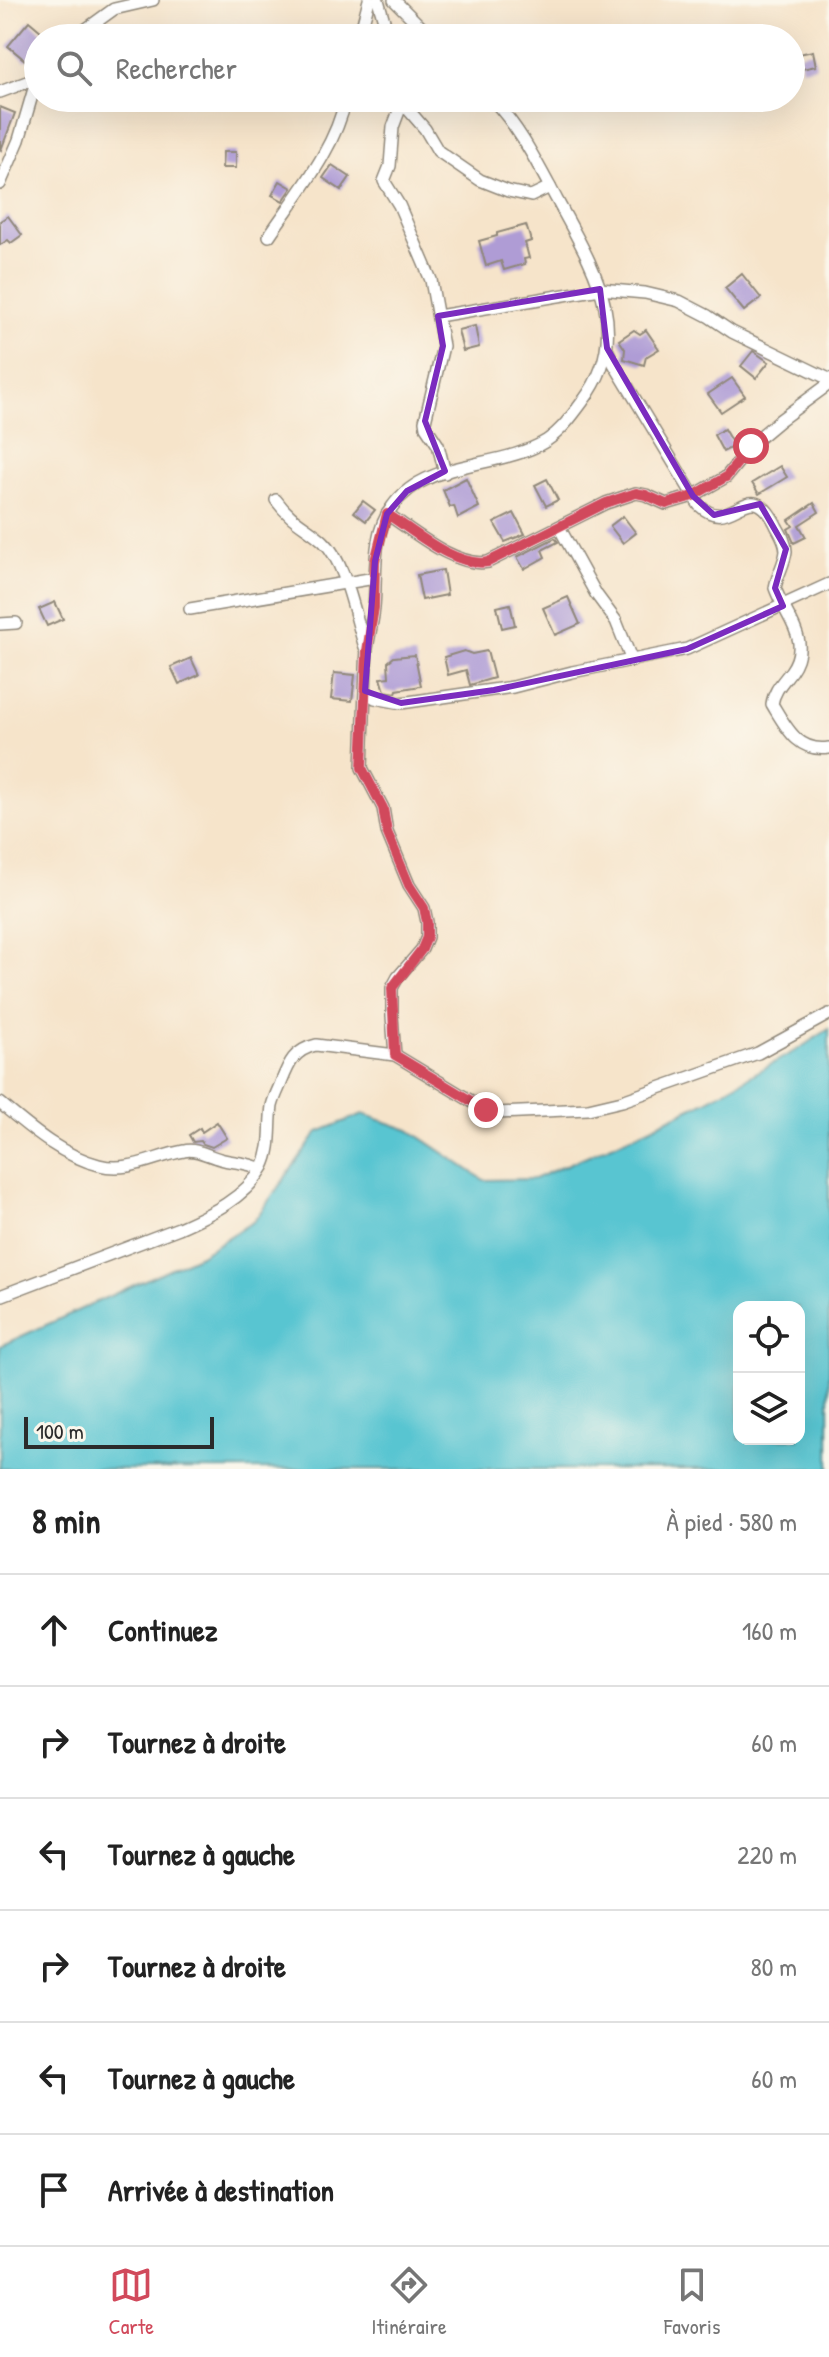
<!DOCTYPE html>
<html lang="fr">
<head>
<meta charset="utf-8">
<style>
	:root { --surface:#fff; --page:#f2f2f2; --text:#222; --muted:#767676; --line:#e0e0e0; --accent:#d1495b }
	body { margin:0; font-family:"Patrick Hand",sans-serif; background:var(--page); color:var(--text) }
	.controls { position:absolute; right:24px; bottom:24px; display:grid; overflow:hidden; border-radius:16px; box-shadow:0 8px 32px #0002 }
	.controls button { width:72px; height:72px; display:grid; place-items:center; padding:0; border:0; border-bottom:2px solid var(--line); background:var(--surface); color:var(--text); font:40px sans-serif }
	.scale { position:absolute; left:24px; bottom:20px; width:190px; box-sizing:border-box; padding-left:8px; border:4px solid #2b2b2b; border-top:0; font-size:22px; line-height:28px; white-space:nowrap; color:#2b2b2b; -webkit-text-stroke:6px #fbf7ec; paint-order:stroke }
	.stop { position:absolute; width:24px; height:24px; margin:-18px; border:6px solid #d1495b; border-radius:50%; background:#fff }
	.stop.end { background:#d1495b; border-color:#fff; box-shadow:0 2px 8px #0008 }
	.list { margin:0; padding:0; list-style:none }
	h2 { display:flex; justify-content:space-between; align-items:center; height:104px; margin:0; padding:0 32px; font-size:34px }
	h2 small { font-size:26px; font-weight:400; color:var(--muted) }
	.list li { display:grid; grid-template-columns:52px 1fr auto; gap:24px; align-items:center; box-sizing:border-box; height:112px; padding:0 32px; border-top:2px solid var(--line) }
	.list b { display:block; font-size:30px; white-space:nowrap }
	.list em { font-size:26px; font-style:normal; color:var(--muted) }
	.icon { flex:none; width:44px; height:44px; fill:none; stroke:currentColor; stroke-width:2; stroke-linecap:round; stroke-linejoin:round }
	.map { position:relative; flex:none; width:829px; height:1469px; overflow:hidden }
	.search { position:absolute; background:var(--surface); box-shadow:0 8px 32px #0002; left:24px; right:24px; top:24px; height:88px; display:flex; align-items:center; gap:20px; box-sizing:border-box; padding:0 28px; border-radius:44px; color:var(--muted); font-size:30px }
	.sheet { height:776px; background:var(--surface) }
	nav { display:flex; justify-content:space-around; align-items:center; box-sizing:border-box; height:112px; border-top:2px solid var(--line); background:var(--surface); font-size:22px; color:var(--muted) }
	nav a { display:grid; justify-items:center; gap:4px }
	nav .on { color:var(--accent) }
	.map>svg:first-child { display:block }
	.water { fill:#59c5d1; stroke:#42787e; stroke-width:2; fill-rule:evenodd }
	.building { fill:#af9cd5 }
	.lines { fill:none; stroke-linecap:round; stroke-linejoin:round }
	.minor-casing { stroke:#90887a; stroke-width:14 }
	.minor { stroke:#fff; stroke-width:11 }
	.route { stroke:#d1495b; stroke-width:10 }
	.marked { fill:none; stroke:#7b2cbf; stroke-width:6; stroke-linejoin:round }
</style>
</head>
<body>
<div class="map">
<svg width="829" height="1469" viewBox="0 0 829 1469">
	<rect width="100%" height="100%" fill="#fbf7ec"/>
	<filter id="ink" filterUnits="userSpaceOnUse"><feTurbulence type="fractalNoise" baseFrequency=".0125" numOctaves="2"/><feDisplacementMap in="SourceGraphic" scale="16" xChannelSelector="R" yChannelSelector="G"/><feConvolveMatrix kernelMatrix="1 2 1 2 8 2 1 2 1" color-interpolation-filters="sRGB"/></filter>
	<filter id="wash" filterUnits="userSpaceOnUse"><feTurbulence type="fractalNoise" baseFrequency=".006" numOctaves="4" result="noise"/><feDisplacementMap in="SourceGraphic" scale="32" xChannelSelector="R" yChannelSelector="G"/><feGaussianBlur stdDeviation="1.8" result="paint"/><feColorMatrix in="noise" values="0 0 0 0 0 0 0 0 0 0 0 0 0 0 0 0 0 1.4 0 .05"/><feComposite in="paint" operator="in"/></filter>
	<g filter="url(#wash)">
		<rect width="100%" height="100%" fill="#f6e4ca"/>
		<path class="water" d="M829 1029V1469H0V1346L200 1255 254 1221 318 1132 363 1114 409 1130 484 1180 534 1179 637 1134 706 1101 800 1048ZM739 1307H799V1439H739Z"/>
		<g id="blocks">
			<g class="building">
				<path d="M29 21 49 38H38V47L26 61 8 46Z"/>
				<path d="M813 51 816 66 802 69 799 54Z"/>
				<path d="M0 107 15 113 1 150 0 149Z"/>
				<path d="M223 152H236V168H222Z"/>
				<path d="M332 165 350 177 341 190 323 178Z"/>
				<path d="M280 181 292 188 283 201 272 195Z"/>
				<path d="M8 216 22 235 11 243 8 240 0 245V221Z"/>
				<path d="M526 225 531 241 525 243 529 258 524 259 525 264 504 270 501 261 486 266 479 241 497 236V233Z"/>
				<path d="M742 274 761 298 744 311 725 288Z"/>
				<path d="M475 326 479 347 463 351 458 330Z"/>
				<path d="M634 330 640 334 646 330 659 349 646 357 644 365 624 359 625 349 619 340Z"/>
				<path d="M753 351 769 362 756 378 741 366Z"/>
				<path d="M732 378 745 396 721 412 708 394Z"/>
				<path d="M724 429 734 446 723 452 714 435Z"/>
				<path d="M780 466 787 477 759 494 752 483Z"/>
				<path d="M466 478 479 507 458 518 454 506 450 507 443 490Z"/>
				<path d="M547 479 558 500 546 506 535 485Z"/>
				<path d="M363 501 375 510 366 521 354 512Z"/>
				<path d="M814 503 819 512 799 525 806 537 794 543 788 529 793 526 789 520Z"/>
				<path d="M514 513 525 534 505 542 494 523Z"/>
				<path d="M623 516 636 533 623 543 610 526Z"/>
				<path d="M555 538 558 542 542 550 545 557 524 569 517 557Z"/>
				<path d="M443 570 447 595 422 600 417 575Z"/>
				<path d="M568 597 580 624 555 635 543 608Z"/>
				<path d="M55 602 63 619 47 626 39 609Z"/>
				<path d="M510 604 515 625 502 628 497 607Z"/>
				<path d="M464 651 472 654 487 651 494 678 470 685 466 670 448 675 444 657Z"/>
				<path d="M415 655 421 686 397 690 396 693 385 691 381 678 389 677 388 662 394 657Z"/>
				<path d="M191 658 199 675 179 684 171 667Z"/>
				<path d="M334 673 355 675 352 701 331 699Z"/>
				<path d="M217 1122 227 1138 212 1147 203 1144 201 1141 193 1142 189 1135 200 1128 202 1132Z"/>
			</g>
		</g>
	</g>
	<g filter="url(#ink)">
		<use href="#blocks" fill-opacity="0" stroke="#90887a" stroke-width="2"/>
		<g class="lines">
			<defs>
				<g id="minor">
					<path d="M378 0 389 38"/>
					<path d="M394 0 432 38"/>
					<path d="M74 38 114 9 153 0"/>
					<path d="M359 38 369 0"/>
					<path d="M0 92 35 79"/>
					<path d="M491 98C520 128 537 163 557 200 592 265 636 332 583 401 572 416 561 431 546 441 499 470 426 458 392 507 371 535 377 574 374 607 373 621 369 635 367 649 366 663 366 677 365 691L375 698 401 703 513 687 572 672 687 649 829 584"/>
					<path d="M399 99 425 129 438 151 480 180 508 191 531 196 550 187"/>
					<path d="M402 103 393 127 390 166 384 181 399 205 431 280 443 346 425 421 426 427 438 445 445 473"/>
					<path d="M0 184 19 140 38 75"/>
					<path d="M269 236C298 193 335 150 346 98"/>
					<path d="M438 316 600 289 645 293 679 301 708 316 732 332 829 379"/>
					<path d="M607 349 614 364 699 505C733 538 749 469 777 527 781 534 786 542 786 551 785 563 777 575 775 588 785 617 813 640 791 671 783 682 774 690 772 704 786 727 798 753 829 748"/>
					<path d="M276 500C292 522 305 525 323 541 346 562 355 617 365 647"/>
					<path d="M387 514C414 531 456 568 488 562L606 503 636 493 646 495 666 504 693 496 726 477 756 440 780 420 829 384"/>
					<path d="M559 527 596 594 616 621 632 661"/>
					<path d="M190 609 375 578"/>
					<path d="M0 624 16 623"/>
					<path d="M365 691 362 768 383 808 387 832 409 885 424 908 427 922V937L422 949 398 977 392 988V1016L395 1055"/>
					<path d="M0 1103C30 1128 60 1155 99 1165 129 1173 155 1156 184 1151 196 1148 208 1156 220 1159 234 1163 248 1162 261 1169"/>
					<path d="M0 1296 179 1228C211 1214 245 1198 263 1167 273 1147 269 1127 272 1106 274 1098 278 1090 281 1083 289 1063 294 1050 316 1045L395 1055 486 1110 497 1113 588 1109 622 1101 758 1053 829 1014"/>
				</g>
			</defs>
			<use href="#minor" class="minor-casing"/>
			<use href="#minor" class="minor"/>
		</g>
	</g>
	<g class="lines" filter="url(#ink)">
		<path class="route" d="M486 1110 395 1055 392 988 422 949 427 937V922L424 908 409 885 387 832 383 808 362 768 367 651 374 608 375 561 387 514C414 531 456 568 488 562L606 503 636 493 646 495 666 504 693 496 726 477 751 446"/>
	</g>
	<path class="marked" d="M600 289 607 348 693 496 714 515 760 504 786 549 775 588 783 606 687 649 494 690 401 703 365 691 375 561 387 514 407 491 445 471 425 421 443 346 438 316Z"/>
</svg>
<div class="controls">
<button><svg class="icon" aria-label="locate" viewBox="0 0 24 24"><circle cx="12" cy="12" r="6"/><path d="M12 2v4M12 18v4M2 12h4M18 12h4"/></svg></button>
<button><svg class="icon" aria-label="layers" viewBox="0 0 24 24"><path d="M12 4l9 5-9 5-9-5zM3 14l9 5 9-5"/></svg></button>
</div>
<div class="scale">100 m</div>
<div class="stop" style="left:751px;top:446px"></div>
<div class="stop end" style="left:486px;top:1110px"></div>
<div class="search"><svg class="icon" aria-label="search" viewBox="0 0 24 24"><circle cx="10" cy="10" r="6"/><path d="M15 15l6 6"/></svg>Rechercher</div>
</div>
<section class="sheet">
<h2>8 min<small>À pied · 580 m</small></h2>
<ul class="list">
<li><svg class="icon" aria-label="ahead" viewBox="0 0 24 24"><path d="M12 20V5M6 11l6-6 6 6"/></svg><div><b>Continuez</b></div><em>160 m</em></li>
<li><svg class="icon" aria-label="right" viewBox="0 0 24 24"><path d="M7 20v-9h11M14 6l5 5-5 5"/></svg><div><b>Tournez à droite</b></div><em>60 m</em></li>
<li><svg class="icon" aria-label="left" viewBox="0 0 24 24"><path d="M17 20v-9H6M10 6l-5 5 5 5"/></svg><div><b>Tournez à gauche</b></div><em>220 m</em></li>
<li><svg class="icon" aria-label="right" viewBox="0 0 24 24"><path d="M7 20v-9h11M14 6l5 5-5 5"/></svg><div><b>Tournez à droite</b></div><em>80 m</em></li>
<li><svg class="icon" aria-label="left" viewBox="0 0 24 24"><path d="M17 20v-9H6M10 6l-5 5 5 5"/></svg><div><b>Tournez à gauche</b></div><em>60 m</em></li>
<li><svg class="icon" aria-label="arrive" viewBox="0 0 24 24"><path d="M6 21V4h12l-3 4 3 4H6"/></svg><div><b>Arrivée à destination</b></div></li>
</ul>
</section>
<nav>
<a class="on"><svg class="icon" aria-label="map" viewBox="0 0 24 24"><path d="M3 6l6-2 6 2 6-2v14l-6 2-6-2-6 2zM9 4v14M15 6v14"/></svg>Carte</a>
<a><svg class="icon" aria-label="directions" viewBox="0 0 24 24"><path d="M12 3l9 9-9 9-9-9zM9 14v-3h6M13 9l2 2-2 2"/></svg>Itinéraire</a>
<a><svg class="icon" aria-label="saved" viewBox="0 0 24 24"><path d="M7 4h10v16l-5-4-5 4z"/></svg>Favoris</a>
</nav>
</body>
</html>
